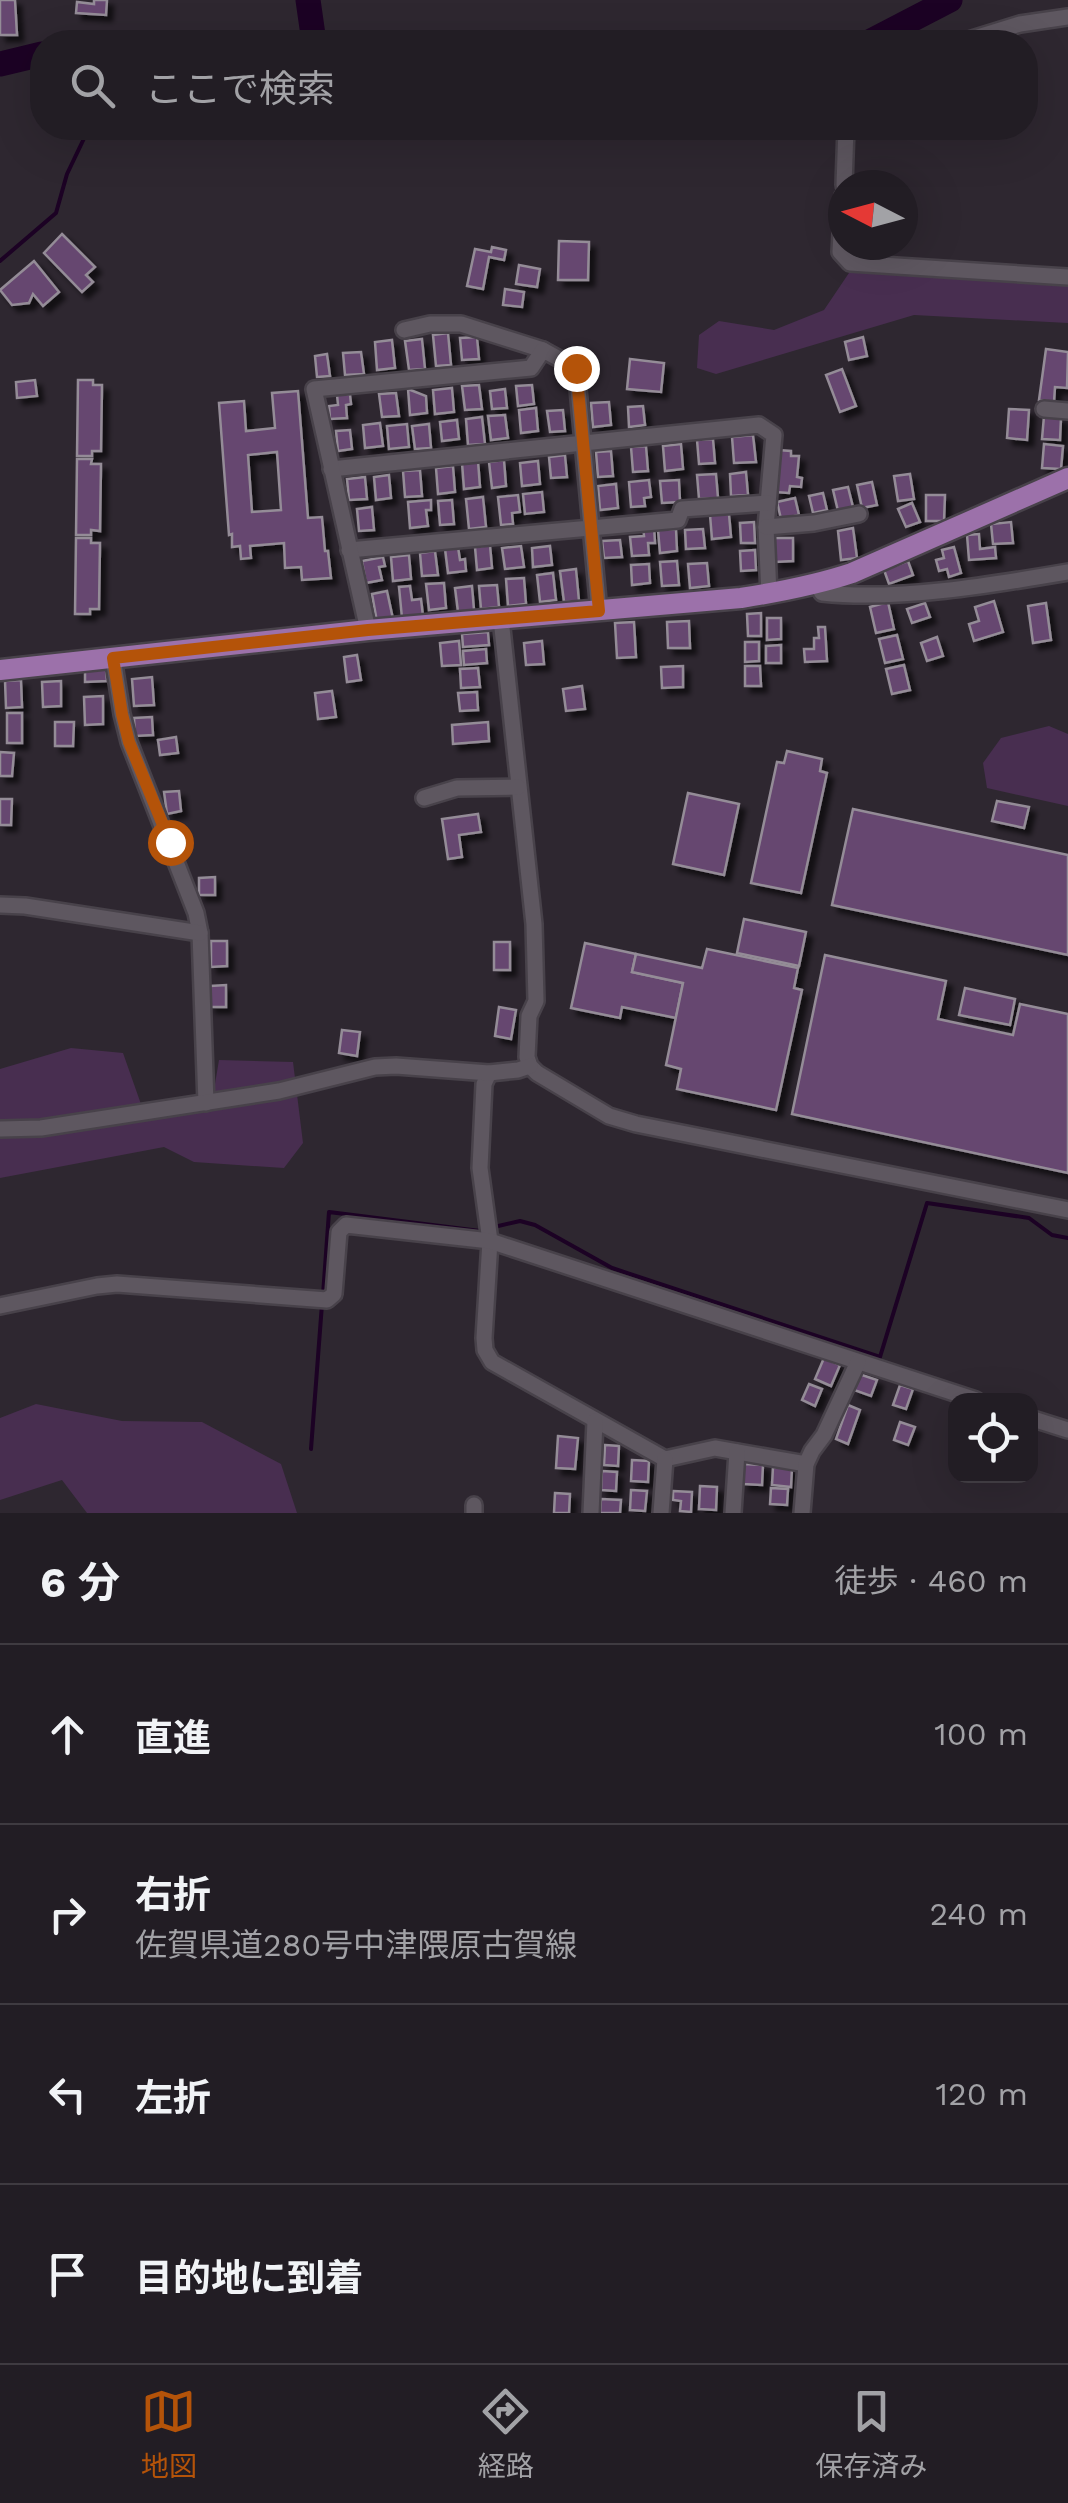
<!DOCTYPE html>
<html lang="ja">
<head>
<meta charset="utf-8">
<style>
	:root { --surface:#221d24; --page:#2e2a31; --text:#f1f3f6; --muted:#a2a2a6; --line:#3f3b41; --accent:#b45309 }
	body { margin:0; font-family:"Work Sans","Noto Sans JP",sans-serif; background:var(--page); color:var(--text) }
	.controls { position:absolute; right:30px; bottom:30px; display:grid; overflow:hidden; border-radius:20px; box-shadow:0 10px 40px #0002 }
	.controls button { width:90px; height:90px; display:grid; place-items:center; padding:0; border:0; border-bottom:2px solid var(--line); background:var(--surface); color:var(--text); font:50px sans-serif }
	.compass { position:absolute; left:828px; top:170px; width:90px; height:90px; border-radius:50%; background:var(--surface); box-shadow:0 10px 40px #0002; rotate:276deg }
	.stop { position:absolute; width:30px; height:30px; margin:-22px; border:8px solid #b45309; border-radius:50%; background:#fff }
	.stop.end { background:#b45309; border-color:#fff; box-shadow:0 2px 10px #0008 }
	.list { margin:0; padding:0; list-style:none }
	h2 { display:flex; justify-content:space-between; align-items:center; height:130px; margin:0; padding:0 40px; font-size:42px }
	h2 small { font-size:32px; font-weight:400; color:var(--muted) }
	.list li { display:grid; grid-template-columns:65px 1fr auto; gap:30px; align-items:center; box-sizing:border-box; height:180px; padding:0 40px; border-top:2px solid var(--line) }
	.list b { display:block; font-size:38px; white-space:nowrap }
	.list p { margin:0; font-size:32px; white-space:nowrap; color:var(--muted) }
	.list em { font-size:32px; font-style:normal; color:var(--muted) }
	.icon { flex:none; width:55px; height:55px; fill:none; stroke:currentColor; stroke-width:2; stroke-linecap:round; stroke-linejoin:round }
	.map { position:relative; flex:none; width:1068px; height:1513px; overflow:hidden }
	.search { position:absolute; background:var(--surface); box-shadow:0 10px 40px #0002; left:30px; right:30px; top:30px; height:110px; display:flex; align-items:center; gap:25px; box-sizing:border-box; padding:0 35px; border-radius:40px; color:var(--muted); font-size:38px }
	.sheet { height:850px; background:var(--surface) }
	nav { display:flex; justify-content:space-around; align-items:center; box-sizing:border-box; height:140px; border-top:2px solid var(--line); background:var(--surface); font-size:28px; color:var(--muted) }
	nav a { display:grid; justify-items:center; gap:5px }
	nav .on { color:var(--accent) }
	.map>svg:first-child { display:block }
	.green { fill:#482e50 }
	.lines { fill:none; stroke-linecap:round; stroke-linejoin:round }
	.stream { stroke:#1c0224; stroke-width:4 }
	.river { stroke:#1c0224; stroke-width:25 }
	.building { fill:#664770; stroke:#948c97; stroke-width:2.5; fill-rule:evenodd; filter:url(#shadow) }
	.minor-casing { stroke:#48424a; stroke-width:20 }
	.major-casing { stroke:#48424a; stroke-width:25 }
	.minor { stroke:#5e5760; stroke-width:15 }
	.major { stroke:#9c71aa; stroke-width:20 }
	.route { stroke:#b45309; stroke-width:12 }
</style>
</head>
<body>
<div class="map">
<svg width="1068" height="1513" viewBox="0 0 1068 1513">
	<defs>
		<filter id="shadow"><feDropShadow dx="6" dy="6" stdDeviation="2.5" flood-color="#0009"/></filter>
	</defs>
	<rect width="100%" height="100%" fill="#2e2730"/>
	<g class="green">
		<path d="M853 267 1068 283V323L914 315 716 374 697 368 699 335 719 321 774 330 824 310Z"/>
		<path d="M1049 726 1068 734V806L987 788 983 763 1001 738Z"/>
		<path d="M71 1048 123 1053 142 1107 213 1096 219 1060 293 1062 303 1143 284 1168 194 1162 164 1147 0 1178V1069Z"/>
		<path d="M36 1404 122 1421 202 1422 281 1464 297 1513H87L62 1480 0 1500V1418Z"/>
	</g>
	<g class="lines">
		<g class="stream">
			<path d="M0 261 56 213 67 174 89 128"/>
			<path d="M494 1227 520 1221 535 1225 612 1268 880 1357 927 1203 1029 1218 1052 1235 1068 1238"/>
			<path d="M323 1295 329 1212 480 1231 485 1230"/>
			<path d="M311 1449 322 1304"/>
		</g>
		<g class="river">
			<path d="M308 0 314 42"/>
			<path d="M869 42 950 0"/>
			<path d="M0 64 42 54"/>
		</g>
	</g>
	<g class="building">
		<path d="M0 0H15L17 35H0Z"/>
		<path d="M94 0H107L106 15 76 13 77 2 94 4Z"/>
		<path d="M62 234 95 267 86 275 93 282 82 292 44 253Z"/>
		<path d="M559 241 589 242 588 280H558Z"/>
		<path d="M492 247 506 250 504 260 489 257 483 289 467 286 475 249 491 252Z"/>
		<path d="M34 261 59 292 43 306 33 294 29 303 12 305 0 290Z"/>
		<path d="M519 265 540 269 537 287 516 284Z"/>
		<path d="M505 289 524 292 522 307 503 305Z"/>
		<path d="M448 333 451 365 436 366 433 335Z"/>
		<path d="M477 337 479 359 462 360 460 338Z"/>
		<path d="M863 337 867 356 849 360 845 342Z"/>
		<path d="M422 339 425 369 409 370 405 341Z"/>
		<path d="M392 340 395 368 377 370 375 342Z"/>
		<path d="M1046 349 1068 352 1067 388 1055 387 1054 402 1039 400Z"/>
		<path d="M361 352 364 374 345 375 343 353Z"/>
		<path d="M327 354 330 376 317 377 315 356Z"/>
		<path d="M630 359 664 363 661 392 627 389Z"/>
		<path d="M842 369 856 406 840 412 826 375Z"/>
		<path d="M35 380 37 396 17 398 16 382Z"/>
		<path d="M78 380H93V385H102L101 451H92V456H77Z"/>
		<path d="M479 385 482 409 465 410 462 386Z"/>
		<path d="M532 385 534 404 518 406 516 386Z"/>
		<path d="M452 388 454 412 435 414 433 390Z"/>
		<path d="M408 389 426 396 427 413 410 415Z"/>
		<path d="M505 389 507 408 492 409 490 391Z"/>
		<path d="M298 391 308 518 322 517 325 551H328L331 578 302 580 301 567 285 568 284 543 250 546 251 558 241 559 240 546 232 547V534L229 535 219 403 244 401 246 431 275 428 272 393ZM277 452 281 510 252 512 248 455Z"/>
		<path d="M396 393 399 416 382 417 379 394Z"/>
		<path d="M350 394 351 404 346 405 347 418 330 419 329 406 338 405 337 395Z"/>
		<path d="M609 402 611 425 593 427 591 403Z"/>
		<path d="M643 406 645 425 629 427 628 407Z"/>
		<path d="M536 408 538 431 521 433 519 410Z"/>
		<path d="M1009 409 1029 410 1027 440 1007 438Z"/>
		<path d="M563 410 565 431 550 432 547 411Z"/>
		<path d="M505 415 508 438 491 440 488 416Z"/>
		<path d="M1044 416 1061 418 1060 440 1042 439Z"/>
		<path d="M482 417 485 444 468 445 466 419Z"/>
		<path d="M457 420 459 439 442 441 440 422Z"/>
		<path d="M380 423 383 446 365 448 363 425Z"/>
		<path d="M407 424 409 447 389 449 387 426Z"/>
		<path d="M429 424 431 448 415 449 412 426Z"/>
		<path d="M350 430 352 449 338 451 336 431Z"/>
		<path d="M753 435 756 462 734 463 732 437Z"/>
		<path d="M713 439 715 463 699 464 697 440Z"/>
		<path d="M681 444 683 469 665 471 663 446Z"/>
		<path d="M1044 444 1063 446 1061 469 1042 468Z"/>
		<path d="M646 446 648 471 633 472 631 447Z"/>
		<path d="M778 450 791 451V456H799L797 477 802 478 801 487 790 486 789 493 775 492Z"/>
		<path d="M611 451 613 476 598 477 596 452Z"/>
		<path d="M565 455 567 477 551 478 549 457Z"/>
		<path d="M77 459H92L91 464H101L100 531 91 530V535H76Z"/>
		<path d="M504 460 506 486 492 488 489 462Z"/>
		<path d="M478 461 480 487 464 489 462 463Z"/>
		<path d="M538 461 540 484 522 486 520 463Z"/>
		<path d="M453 466 455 492 438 494 436 468Z"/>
		<path d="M420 470 422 496 405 497 403 471Z"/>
		<path d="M746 472 748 495 731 496 730 474Z"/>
		<path d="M716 474 718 498 699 499 697 475Z"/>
		<path d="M910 474 914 499 898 501 894 476Z"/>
		<path d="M389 475 391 498 376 500 374 477Z"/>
		<path d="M365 477 367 499 349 500 347 479Z"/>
		<path d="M649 480 651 497 644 498 645 506 631 507 629 482Z"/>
		<path d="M679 480 680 502 662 503 660 481Z"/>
		<path d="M872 482 877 505 862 508 857 485Z"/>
		<path d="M616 484 618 508 600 510 598 486Z"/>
		<path d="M848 487 853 507 838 511 833 490Z"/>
		<path d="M542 492 544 512 525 514 523 494Z"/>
		<path d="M823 493 827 510 813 513 809 496Z"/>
		<path d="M518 495 520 512 512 513 513 524 501 525 498 497Z"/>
		<path d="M926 495H945L944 521H926Z"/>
		<path d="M483 497 486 527 469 529 466 499Z"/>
		<path d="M795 498 799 515 781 519 777 502Z"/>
		<path d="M431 500V510H426L428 526 410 528 408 502Z"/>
		<path d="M452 500 454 524 440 525 438 501Z"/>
		<path d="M912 503 920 522 906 527 898 509Z"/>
		<path d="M372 507 374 530 359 531 357 509Z"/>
		<path d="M729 514 731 537 712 539 710 515Z"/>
		<path d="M754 522 755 543H741L740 523Z"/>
		<path d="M1011 522 1013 543 993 544 991 524Z"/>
		<path d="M654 525 655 543H648L649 555 632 556 630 537 644 536 643 526Z"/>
		<path d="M853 528 857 558 841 560 838 531Z"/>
		<path d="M676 529 677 551 660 553 658 530Z"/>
		<path d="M703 529 705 548 686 549 685 530Z"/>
		<path d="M979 534 980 549 995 547 996 558 969 560 967 535Z"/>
		<path d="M76 538H91V543H100L99 609H90V614H75Z"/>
		<path d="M774 538H793V561L775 562Z"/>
		<path d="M620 540 622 557 604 558 602 541Z"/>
		<path d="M490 545 492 568 477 570 475 547Z"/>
		<path d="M521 546 524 567 505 569 502 548Z"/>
		<path d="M550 546 552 565 533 567 532 548Z"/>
		<path d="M458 547 460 560 465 559 466 571 448 573 445 549Z"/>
		<path d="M954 547 961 573 949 577 947 569 939 571 936 560 944 558 942 550Z"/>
		<path d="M755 550 756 570 741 571 740 551Z"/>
		<path d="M435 551 438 575 422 576 420 553Z"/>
		<path d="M409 555 411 579 393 581 391 557Z"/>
		<path d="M383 557 385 566 379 567 382 580 366 583 362 561Z"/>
		<path d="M677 561 679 585 662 586 660 562Z"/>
		<path d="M908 561 913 575 889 584 884 570Z"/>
		<path d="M707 563 709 586 690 588 688 564Z"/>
		<path d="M649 564 650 583 632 585 631 565Z"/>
		<path d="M576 569 579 601 564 602 560 571Z"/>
		<path d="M553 573 556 600 540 602 537 575Z"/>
		<path d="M524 578 526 604 508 606 506 579Z"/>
		<path d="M444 583 446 608 429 610 426 584Z"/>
		<path d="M497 585 499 607 481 609 479 586Z"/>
		<path d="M410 586 412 600 421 599 423 616 402 618 399 587Z"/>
		<path d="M472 586 474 610 458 612 455 588Z"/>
		<path d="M387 591 393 619 377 622 372 594Z"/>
		<path d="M994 601 1003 632 974 641 969 624 979 621 975 607Z"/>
		<path d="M888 602 894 629 876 633 870 607Z"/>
		<path d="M925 603 930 617 912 623 907 609Z"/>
		<path d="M1046 603 1051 640 1033 643 1028 606Z"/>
		<path d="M761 613V636H748L747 614Z"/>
		<path d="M767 618H781V639L767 640Z"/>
		<path d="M689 621 690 648H668L667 622Z"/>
		<path d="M634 622 636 657 617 658 615 623Z"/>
		<path d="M818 627H825L827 661 805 662 804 649H814V638H819Z"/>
		<path d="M488 632 489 645 463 647 462 634Z"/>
		<path d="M897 635 903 659 885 663 879 639Z"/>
		<path d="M937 637 943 656 927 661 921 643Z"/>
		<path d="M459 641 461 665 442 666 440 643Z"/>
		<path d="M542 641 544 664 526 665 524 643Z"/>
		<path d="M745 642H759V661L745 662Z"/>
		<path d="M781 645V663H766V646Z"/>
		<path d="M486 649 487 663 464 665 463 651Z"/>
		<path d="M357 655 361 680 347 682 344 657Z"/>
		<path d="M904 665 910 690 892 694 886 669Z"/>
		<path d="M683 666V687L662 688 661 667Z"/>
		<path d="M745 666H760L761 686H745Z"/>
		<path d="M478 668 480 687 461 688 460 669Z"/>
		<path d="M106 669 107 681 85 682V670Z"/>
		<path d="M152 677 154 705 134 706 132 679Z"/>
		<path d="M21 680 22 707 6 708 5 681Z"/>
		<path d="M61 681V706L43 707 42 682Z"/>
		<path d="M582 686 585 709 566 711 563 689Z"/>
		<path d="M332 691 336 717 318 719 315 693Z"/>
		<path d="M477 692 478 710 460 711 458 693Z"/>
		<path d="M103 696V724L85 725 84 697Z"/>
		<rect x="7" y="713" width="15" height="30"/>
		<path d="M152 717 153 735 135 736 134 718Z"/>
		<path d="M55 722H74L73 746H55Z"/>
		<path d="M488 722 489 741 453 744 452 725Z"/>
		<path d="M176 737 178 753 160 755 158 740Z"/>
		<path d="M787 751 822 759 820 771 827 773 801 893 751 883 777 762 784 763Z"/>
		<path d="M0 752 14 753 12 776H0Z"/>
		<path d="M179 791 181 811 167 814 164 792Z"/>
		<path d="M688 793 739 804 724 875 673 864Z"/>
		<path d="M0 799H12L11 825H0Z"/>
		<path d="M997 801 1029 807 1024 828 992 821Z"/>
		<path d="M853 809 1068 855V955L832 905Z"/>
		<path d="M478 814 481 832 459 835 462 857 448 859 442 819Z"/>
		<path d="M215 877V895H199V878Z"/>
		<path d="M744 919 806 932 799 966 737 953Z"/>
		<path d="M211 941H227V966L211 967Z"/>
		<rect x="494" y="942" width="16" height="28"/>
		<path d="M585 943 636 954 632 972 683 983 676 1018 622 1007 620 1018 571 1008Z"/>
		<path d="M707 949 798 968 794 988 802 990 776 1110 677 1089 681 1069 666 1065 683 983 632 972 636 954 702 968Z"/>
		<path d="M825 955 946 981 938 1019 1013 1035 1020 1004 1068 1014V1173L792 1114Z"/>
		<path d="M226 985V1007H210V986Z"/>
		<path d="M965 988 1015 999 1010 1025 959 1015Z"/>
		<path d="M499 1007 516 1010 511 1039 495 1036Z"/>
		<path d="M342 1030 360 1032 357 1056 339 1053Z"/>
		<path d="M824 1358 840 1365 831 1386 815 1379Z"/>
		<path d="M859 1374 877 1380 871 1396 854 1390Z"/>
		<path d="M809 1384 822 1389 815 1406 802 1400Z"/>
		<path d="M900 1385 913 1389 906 1409 893 1405Z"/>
		<path d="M848 1405 860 1410 848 1444 836 1439Z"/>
		<path d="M900 1422 915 1427 908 1445 894 1440Z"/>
		<path d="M558 1436 578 1438 575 1469 556 1468Z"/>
		<path d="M605 1445 619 1446 618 1466 604 1465Z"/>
		<path d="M632 1460 649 1461 648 1482 631 1481Z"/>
		<path d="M744 1464 763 1465 762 1485 743 1484Z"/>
		<path d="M773 1467 792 1468 791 1487 772 1485Z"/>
		<path d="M602 1471 617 1472 616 1491 601 1490Z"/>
		<path d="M700 1486 717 1487 716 1510 699 1509Z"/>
		<path d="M771 1488 788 1489 787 1505 770 1504Z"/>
		<path d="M631 1490 647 1491 645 1511 630 1510Z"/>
		<path d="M673 1491 692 1492 691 1512 680 1511 681 1501 673 1500Z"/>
		<path d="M555 1493 570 1494 569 1513H554Z"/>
		<path d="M601 1499 621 1500 620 1513H600Z"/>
	</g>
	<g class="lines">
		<defs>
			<g id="minor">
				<path d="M962 42 1020 24 1068 17"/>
				<path d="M844 185 846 128"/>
				<path d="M843 196 840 252 850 263 1068 277"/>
				<path d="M404 330 430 324H461L543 350"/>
				<path d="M1044 409 1068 411"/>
				<path d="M331 469 759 425 774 435 766 527 769 594"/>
				<path d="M766 527 814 523 859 514"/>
				<path d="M349 550 678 520 682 509 768 503"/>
				<path d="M817 585 822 593C898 601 992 585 1068 572"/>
				<path d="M501 619 534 924 536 1001 529 1016 527 1057 530 1066 537 1073 609 1116 636 1124 1068 1210"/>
				<path d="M368 630 314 389 531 368 543 350 576 368 599 611"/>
				<path d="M113 658 122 714 129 742 196 913 200 933 206 1103"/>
				<path d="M424 798 457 788 518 787"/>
				<path d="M0 905 25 906 200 933"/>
				<path d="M489 1073 484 1084 480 1168 490 1241 484 1338 485 1350 492 1362 665 1459 715 1448 806 1464"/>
				<path d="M0 1129 41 1128 279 1091 375 1067 396 1066 489 1073 518 1070 530 1066"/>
				<path d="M0 1306 97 1286 117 1284 327 1300 334 1294 339 1232 346 1225 490 1241 976 1400"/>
				<path d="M1030 1418 1068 1430"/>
				<path d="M474 1505V1513"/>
				<path d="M591 1513 595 1421"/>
				<path d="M661 1513 665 1459"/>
				<path d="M733 1513 737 1452"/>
				<path d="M802 1513 806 1464 812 1451 824 1435 858 1362"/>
			</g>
			<path id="major" d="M0 670 368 630 741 598C779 592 816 585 852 573L1068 478"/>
		</defs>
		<use href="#minor" class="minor-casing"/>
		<use href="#major" class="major-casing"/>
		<use href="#minor" class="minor"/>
		<use href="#major" class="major"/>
	</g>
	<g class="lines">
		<path class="route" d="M170 842 129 742 122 714 113 658 368 630 599 611 576 368"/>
	</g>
</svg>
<div class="controls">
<button><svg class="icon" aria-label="locate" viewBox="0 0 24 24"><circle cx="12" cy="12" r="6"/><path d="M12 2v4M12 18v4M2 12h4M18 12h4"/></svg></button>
</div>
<svg class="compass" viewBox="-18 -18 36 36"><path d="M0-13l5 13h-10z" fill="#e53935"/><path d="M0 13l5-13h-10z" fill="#a2a2a6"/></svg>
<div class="stop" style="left:170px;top:842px"></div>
<div class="stop end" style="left:576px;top:368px"></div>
<div class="search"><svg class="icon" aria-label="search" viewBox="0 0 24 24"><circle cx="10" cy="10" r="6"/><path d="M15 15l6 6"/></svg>ここで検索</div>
</div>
<section class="sheet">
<h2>6 分<small>徒歩 · 460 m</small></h2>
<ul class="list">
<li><svg class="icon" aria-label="ahead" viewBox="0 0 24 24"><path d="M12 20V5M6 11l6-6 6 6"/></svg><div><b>直進</b></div><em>100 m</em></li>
<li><svg class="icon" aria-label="right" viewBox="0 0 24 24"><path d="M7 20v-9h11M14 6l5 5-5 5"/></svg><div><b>右折</b><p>佐賀県道280号中津隈原古賀線</p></div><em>240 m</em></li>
<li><svg class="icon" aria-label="left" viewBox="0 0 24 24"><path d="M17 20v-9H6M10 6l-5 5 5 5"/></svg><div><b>左折</b></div><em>120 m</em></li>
<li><svg class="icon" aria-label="arrive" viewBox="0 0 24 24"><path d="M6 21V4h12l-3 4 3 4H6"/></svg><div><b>目的地に到着</b></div></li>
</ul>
</section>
<nav>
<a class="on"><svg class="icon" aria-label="map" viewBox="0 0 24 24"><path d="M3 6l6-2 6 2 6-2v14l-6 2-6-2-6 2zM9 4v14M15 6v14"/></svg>地図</a>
<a><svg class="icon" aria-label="directions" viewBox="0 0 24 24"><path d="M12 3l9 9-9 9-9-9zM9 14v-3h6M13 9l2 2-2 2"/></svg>経路</a>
<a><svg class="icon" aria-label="saved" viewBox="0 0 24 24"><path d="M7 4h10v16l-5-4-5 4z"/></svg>保存済み</a>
</nav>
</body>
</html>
